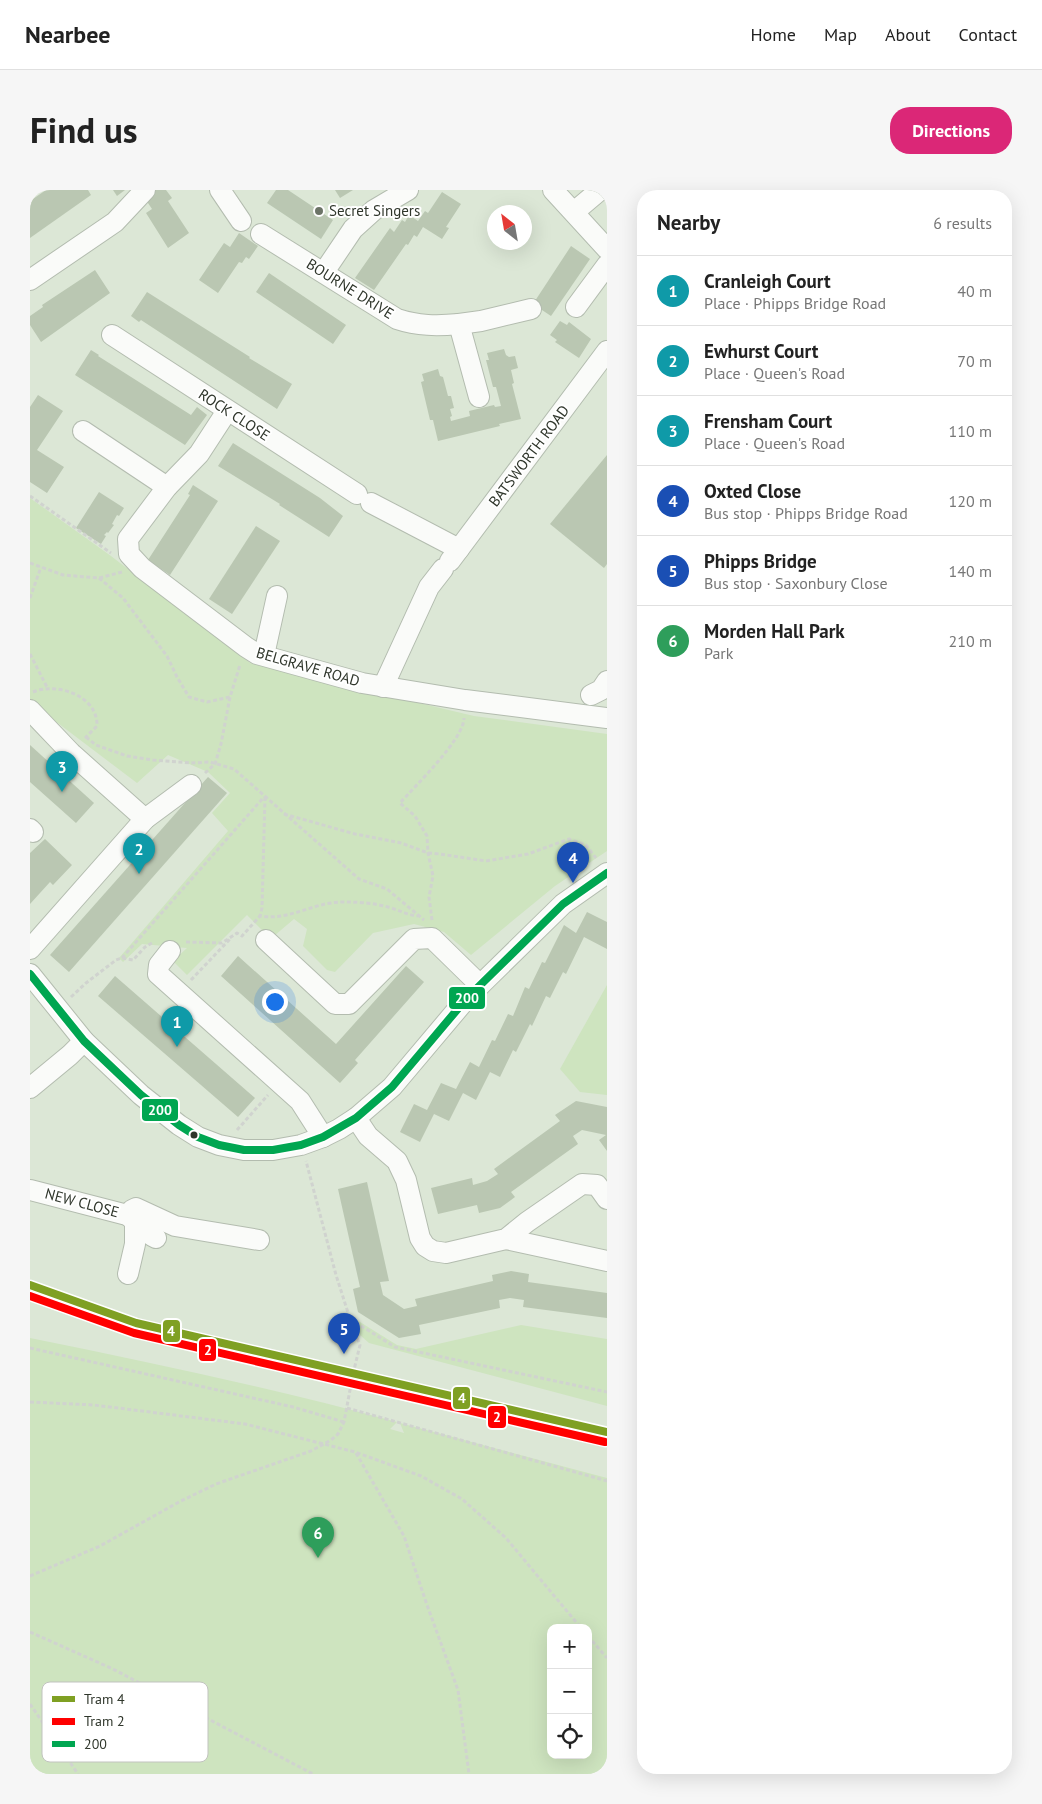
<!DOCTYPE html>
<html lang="en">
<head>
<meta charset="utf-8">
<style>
	:root { --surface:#fff; --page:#f6f6f6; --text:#222; --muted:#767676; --line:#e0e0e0; --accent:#db2777 }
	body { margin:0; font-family:"PT Sans",sans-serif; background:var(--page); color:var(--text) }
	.controls { position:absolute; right:15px; bottom:15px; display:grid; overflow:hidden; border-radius:10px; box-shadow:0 5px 20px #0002 }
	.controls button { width:45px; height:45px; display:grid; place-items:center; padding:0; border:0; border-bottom:1px solid var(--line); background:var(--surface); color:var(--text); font:25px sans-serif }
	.compass { position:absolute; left:457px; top:15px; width:45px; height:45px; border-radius:50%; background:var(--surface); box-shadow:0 5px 20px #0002; rotate:329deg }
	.you { position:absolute; left:244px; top:811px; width:18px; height:18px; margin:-12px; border:4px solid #fff; border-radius:50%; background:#1a73e8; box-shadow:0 0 0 8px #1a73e833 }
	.badge { display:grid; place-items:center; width:32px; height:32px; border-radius:50%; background:var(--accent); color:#fff; font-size:16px; font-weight:700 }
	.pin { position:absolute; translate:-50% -41px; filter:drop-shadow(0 1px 2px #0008) }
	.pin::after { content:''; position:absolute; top:26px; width:18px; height:15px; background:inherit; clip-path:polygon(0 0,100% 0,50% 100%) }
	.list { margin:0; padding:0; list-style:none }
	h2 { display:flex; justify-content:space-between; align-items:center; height:65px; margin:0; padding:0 20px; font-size:21px }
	h2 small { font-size:16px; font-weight:400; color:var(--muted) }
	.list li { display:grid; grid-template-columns:32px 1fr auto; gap:15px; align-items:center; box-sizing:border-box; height:70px; padding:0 20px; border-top:1px solid var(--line) }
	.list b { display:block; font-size:19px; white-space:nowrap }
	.list p { margin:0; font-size:16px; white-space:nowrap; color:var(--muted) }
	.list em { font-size:16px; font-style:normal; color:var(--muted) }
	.icon { flex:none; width:28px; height:28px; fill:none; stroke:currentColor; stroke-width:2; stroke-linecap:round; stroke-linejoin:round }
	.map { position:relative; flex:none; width:577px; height:1584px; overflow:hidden; border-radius:20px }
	header { display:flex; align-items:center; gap:30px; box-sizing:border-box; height:70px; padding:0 25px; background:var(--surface); border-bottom:1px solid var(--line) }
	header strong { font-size:24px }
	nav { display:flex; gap:28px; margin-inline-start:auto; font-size:18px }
	.intro { display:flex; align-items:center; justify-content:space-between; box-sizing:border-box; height:120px; padding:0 30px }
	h1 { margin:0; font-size:35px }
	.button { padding:12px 22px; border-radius:20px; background:var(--accent); color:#fff; font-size:18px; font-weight:700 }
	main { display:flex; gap:30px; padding:0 30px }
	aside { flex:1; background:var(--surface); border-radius:20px; box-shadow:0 5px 20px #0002 }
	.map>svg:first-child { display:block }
	.green { fill:#cee4bf; fill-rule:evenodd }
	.building { fill:#bac7b2 }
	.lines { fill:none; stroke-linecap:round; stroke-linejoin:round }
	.minor-casing { stroke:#b3bcaf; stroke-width:22 }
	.path { stroke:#d0d3cf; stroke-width:3; stroke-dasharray:4 2.5; stroke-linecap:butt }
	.minor { stroke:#fafbf9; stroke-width:20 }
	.bus-1-casing { stroke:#fff; stroke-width:11 }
	.bus-1 { stroke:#00a651; stroke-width:8 }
	.tram-1-casing { stroke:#fff; stroke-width:11 }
	.tram-2-casing { stroke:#fff; stroke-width:11 }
	.tram-1 { stroke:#7fa023; stroke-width:8 }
	.tram-2 { stroke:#f00; stroke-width:8 }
	.poi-dot { fill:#6c7467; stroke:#fff; stroke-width:2 }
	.bus-dot { fill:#2f362b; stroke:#fff; stroke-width:2 }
	.labels { text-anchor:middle; stroke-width:4; stroke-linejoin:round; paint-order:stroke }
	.poi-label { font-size:15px; fill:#2f362b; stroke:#fff; text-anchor:start }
	.street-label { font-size:15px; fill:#2f362b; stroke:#fff }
	.key { fill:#fff; stroke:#c1c3bf; stroke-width:1 }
	.key-label { font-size:14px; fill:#2f362b }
	.line-badge { stroke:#fff; stroke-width:2 }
	.badge-label { font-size:14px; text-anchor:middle; font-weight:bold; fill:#fff }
</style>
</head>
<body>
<header>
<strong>Nearbee</strong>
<nav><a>Home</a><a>Map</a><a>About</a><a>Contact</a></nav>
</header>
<div class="intro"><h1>Find us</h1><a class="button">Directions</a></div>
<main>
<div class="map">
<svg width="577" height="1584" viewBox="0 0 577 1584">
	<rect width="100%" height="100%" fill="#dce7d6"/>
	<g class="green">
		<path d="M0 308 81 366 220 473 444 526 577 544V661L525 696 441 765 414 742 384 734 343 743 305 782 297 780 273 756 277 739 264 729 244 746H238L217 725 157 785 143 771 157 758 112 754 93 772 89 768 198 641 182 623 200 603 178 582 138 565 107 593 0 512Z"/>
		<path d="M577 795V905L550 902 530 879Z"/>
		<path d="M322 1127 367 1155 386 1159 491 1135 577 1149V1216L339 1153 330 1145Z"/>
		<path d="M0 1148C123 1173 246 1199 367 1232L360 1239 374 1243 370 1233 577 1288V1584H0ZM521 1438H558V1565H521Z"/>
	</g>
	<g class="building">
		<path d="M16 0H58L61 5 0 48V11Z"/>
		<path d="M83 0H95L87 6Z"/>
		<path d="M123 0H136L142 8 138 11 159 43 138 58 116 23 122 19 114 7Z"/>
		<path d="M246 0H258L303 30 291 49 237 13Z"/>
		<path d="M305 0H323L310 8Z"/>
		<path d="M412 2 431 14 416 37 419 38 412 49 393 37 387 47 384 45 378 55 376 54 344 100 325 88 360 38 364 42 372 30 375 32 379 25 388 31 395 21 398 23Z"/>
		<path d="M209 43 228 56 219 69 216 67 212 73 209 72 188 103 169 90 194 53 200 57Z"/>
		<path d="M541 56 560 69 521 126 503 114Z"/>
		<path d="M65 80 80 103 11 152 0 135V126L13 117 12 115Z"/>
		<path d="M239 83 316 135 303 154 226 102Z"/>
		<path d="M117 102 220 167 219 168 262 194 247 219 111 130 109 132 101 126Z"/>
		<path d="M530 131 537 135 539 132 561 149 549 168 525 152 527 150 520 145Z"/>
		<path d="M474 159 476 165 479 167 485 166 488 178 481 180 484 193 482 194 491 229 469 234 470 236 408 251 403 230H400L391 192 394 191 392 184 408 179 410 186 413 187 418 206H421L424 218 420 219 422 226 420 227 421 231 440 226 439 221 464 215 465 217 471 216 466 197H463L456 170H459L457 163Z"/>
		<path d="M61 160 69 165 68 166 161 225 167 217 177 225 155 255 45 185Z"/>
		<path d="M8 205 33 221 7 260 34 277 17 303 0 292V217Z"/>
		<path d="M203 253 290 308 313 326 299 347 249 315 250 314 188 276Z"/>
		<path d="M577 265V374L574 378 520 334Z"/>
		<path d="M163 295 188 311 140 385 118 370 160 305 158 304Z"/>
		<path d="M69 302 94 318 89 326 87 325 82 334 84 335 78 343 77 342 74 345 76 346 71 354 46 338Z"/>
		<path d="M226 336 250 351 202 424 179 409Z"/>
		<path d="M0 555 64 613 46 633 0 592Z"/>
		<path d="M178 587 197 603 39 782 20 765Z"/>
		<path d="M15 649 42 675 23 695 20 692 0 714V663Z"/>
		<path d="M557 722 577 732V759L554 747 536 784 533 782 520 808 516 806 502 836 500 834 486 862 483 860 470 887 460 882 446 910 433 903 419 931 404 924 390 952 370 942 384 914 397 920 411 893 426 899 440 872 449 877 462 850 465 851 478 824 483 826 495 797 499 799 512 772 515 773 534 735 546 743Z"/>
		<path d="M208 766 306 854 376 776 394 792 325 870 328 873 310 893 191 786Z"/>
		<path d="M85 786 225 908 208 927 68 806Z"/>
		<path d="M546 911 577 917V961L569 950 576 945 552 940 543 946 548 954 481 1002 485 1007 470 1018 449 1023 447 1015 408 1024 401 998 442 988 443 995 457 991 468 984 464 979 530 931 525 925Z"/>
		<path d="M337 992 359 1091 350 1092 353 1105 374 1119 387 1116 385 1109 463 1091 462 1085 481 1081 499 1084 498 1092 577 1103V1128L493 1117 494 1110 480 1108 469 1110 470 1118 389 1135 391 1144 369 1148 328 1122 323 1099 330 1097 308 999Z"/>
	</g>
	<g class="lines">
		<defs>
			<g id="minor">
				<path d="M190 0 211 31"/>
				<path d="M523 0 577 59"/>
				<path d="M544 22 570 0"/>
				<path d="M231 44 367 129C388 136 407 136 429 134L449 207"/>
				<path d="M294 82 323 39 344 20 378 0"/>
				<path d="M0 90 85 32 115 0"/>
				<path d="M546 117 577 75"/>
				<path d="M429 134 451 131 501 119"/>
				<path d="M82 145 327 304"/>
				<path d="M197 221 169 264 137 297 98 349 99 364 112 378 216 457 227 464 332 493 435 510 577 528"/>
				<path d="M53 241 137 297"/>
				<path d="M341 313 429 359"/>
				<path d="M420 371 577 161"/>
				<path d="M234 465 247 406"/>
				<path d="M353 497 399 397 413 379"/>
				<path d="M561 505 571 500 577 491"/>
				<path d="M0 520 41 563 115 629"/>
				<path d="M0 639 3 642"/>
				<path d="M236 750 305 814H319L384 749 402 748 450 795"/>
				<path d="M0 759 115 629 161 595"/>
				<path d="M140 761 129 775 128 784 270 911 293 947"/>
				<path d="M0 784 54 851 111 905 149 935 168 947 189 955 214 960H243L271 955 293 947 309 939 326 928 362 897 437 808 533 714 577 683"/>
				<path d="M0 898 40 865 54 851"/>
				<path d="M326 928 338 946 367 971 376 990 390 1048 395 1056 403 1061 416 1063 476 1049 497 1032 552 994 567 995 577 1009"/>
				<path d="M0 1000 97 1025C108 1032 114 1043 126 1048"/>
				<path d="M97 1025 102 1020 106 1018 145 1036 229 1050"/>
				<path d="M476 1049 577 1071"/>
				<path d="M98 1084 105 1054V1030"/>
			</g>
		</defs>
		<use href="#minor" class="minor-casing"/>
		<g class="path">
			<path d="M0 306 81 363"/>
			<path d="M0 373 33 385 69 388 92 382"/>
			<path d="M69 388 93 408 137 466 147 487 159 507 177 512 200 507"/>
			<path d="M0 408 11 377"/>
			<path d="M0 464 18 499"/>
			<path d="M3 502C28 492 68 506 67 536L55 548"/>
			<path d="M56 547 66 555 97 566 123 570 161 573 180 572 204 579 329 689 357 699 394 730"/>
			<path d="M175 583 185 574 191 554 200 507 210 475"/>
			<path d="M235 607 232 718 230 726C260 731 283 712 313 712 328 712 344 713 358 717 369 720 377 725 388 726"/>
			<path d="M254 624 325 644 371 653 398 663 410 664 456 671 498 664 539 649 556 655 566 668"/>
			<path d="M402 730 399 707 403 686 398 663 397 646 385 626 370 613C385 596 434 549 434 528"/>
			<path d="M156 752 192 753 207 743 212 746 230 726"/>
			<path d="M92 768 234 607"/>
			<path d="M161 790 200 749"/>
			<path d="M41 807 56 793 86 770 92 768 103 770 115 757 122 753"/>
			<path d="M207 940 238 905"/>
			<path d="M320 1129 365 1157 577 1202"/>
			<path d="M0 1158 263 1217 314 1232"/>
			<path d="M0 1212 64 1215 215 1234 325 1262 391 1286 432 1309 476 1348 551 1438"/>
			<path d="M317 1218 577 1291"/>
			<path d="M326 1263 374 1346 397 1415 428 1500 439 1584"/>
			<path d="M0 1386 70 1356 149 1312 186 1294 281 1261 301 1250 308 1244 314 1232 323 1184 330 1155 321 1132 306 1085 276 971"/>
			<path d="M0 1442 83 1479 283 1584"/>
			<path d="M558 1446 577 1468"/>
			<path d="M0 1514 48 1584"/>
		</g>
		<use href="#minor" class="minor"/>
		<defs>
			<path id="bus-1" d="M0 784 54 851 111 905 149 935 168 947 189 955 214 960H243L271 955 293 947 326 928 362 897 437 808 533 714 577 683"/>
		</defs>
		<use href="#bus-1" class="bus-1-casing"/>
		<use href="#bus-1" class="bus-1"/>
		<defs>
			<path id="tram-1" d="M0 1095 106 1133 577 1242"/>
			<path id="tram-2" d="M0 1106 104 1143 575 1252"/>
		</defs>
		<use href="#tram-1" class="tram-1-casing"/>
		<use href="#tram-2" class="tram-2-casing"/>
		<use href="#tram-1" class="tram-1"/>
		<use href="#tram-2" class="tram-2"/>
	</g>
	<circle class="poi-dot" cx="289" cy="21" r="5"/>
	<circle class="bus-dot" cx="164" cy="945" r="4.5"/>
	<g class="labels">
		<g class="poi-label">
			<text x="299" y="26">Secret Singers</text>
		</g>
		<g class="street-label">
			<text transform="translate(320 99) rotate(32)" y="5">BOURNE DRIVE</text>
			<text transform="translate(204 225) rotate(33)" y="5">ROCK CLOSE</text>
			<text transform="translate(499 266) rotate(-53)" y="5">BATSWORTH ROAD</text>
			<text transform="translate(278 477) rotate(16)" y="5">BELGRAVE ROAD</text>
			<text transform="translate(52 1013) rotate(15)" y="5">NEW CLOSE</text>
		</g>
	</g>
	<rect x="12" y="1492" width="166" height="80" rx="8" class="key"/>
	<rect x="22" y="1506" width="23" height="6" fill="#7fa023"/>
	<rect x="22" y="1528" width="23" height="7" fill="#f00"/>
	<rect x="22" y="1551" width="23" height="6" fill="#00a651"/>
	<g class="key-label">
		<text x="54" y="1514">Tram 4</text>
		<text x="54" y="1536">Tram 2</text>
		<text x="54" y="1559">200</text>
	</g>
	<g class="line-badge">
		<rect x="418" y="796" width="38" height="24" rx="5" fill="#00a651"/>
		<rect x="111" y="908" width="38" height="24" rx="5" fill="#00a651"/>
		<rect x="132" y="1129" width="19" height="24" rx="5" fill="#7fa023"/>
		<rect x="168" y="1148" width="19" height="24" rx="5" fill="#f00"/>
		<rect x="422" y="1196" width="19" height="24" rx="5" fill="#7fa023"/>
		<rect x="457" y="1215" width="20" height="24" rx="5" fill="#f00"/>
	</g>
	<g class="badge-label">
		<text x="437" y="813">200</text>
		<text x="130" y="925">200</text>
		<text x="141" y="1146">4</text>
		<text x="178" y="1165">2</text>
		<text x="432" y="1213">4</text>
		<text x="467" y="1232">2</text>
	</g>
</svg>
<div class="controls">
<button>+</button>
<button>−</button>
<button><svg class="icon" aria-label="locate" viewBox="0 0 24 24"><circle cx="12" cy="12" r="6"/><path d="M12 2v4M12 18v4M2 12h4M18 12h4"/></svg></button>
</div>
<svg class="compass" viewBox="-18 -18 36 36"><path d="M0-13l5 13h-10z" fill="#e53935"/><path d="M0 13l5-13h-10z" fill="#767676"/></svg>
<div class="you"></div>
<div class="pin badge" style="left:147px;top:857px;background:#0f9aa8">1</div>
<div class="pin badge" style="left:109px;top:684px;background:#0f9aa8">2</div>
<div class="pin badge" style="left:32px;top:602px;background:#0f9aa8">3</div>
<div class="pin badge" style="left:543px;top:693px;background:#1a4fb4">4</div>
<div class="pin badge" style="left:314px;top:1164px;background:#1a4fb4">5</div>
<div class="pin badge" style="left:288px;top:1368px;background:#2e9e5b">6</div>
</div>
<aside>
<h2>Nearby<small>6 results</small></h2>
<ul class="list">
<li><span class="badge" style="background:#0f9aa8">1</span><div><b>Cranleigh Court</b><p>Place · Phipps Bridge Road</p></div><em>40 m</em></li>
<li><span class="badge" style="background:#0f9aa8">2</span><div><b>Ewhurst Court</b><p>Place · Queen's Road</p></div><em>70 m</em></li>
<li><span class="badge" style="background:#0f9aa8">3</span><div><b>Frensham Court</b><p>Place · Queen's Road</p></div><em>110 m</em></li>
<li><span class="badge" style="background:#1a4fb4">4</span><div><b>Oxted Close</b><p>Bus stop · Phipps Bridge Road</p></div><em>120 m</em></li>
<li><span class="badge" style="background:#1a4fb4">5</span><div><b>Phipps Bridge</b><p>Bus stop · Saxonbury Close</p></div><em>140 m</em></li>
<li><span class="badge" style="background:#2e9e5b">6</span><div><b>Morden Hall Park</b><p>Park</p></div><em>210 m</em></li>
</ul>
</aside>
</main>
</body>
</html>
